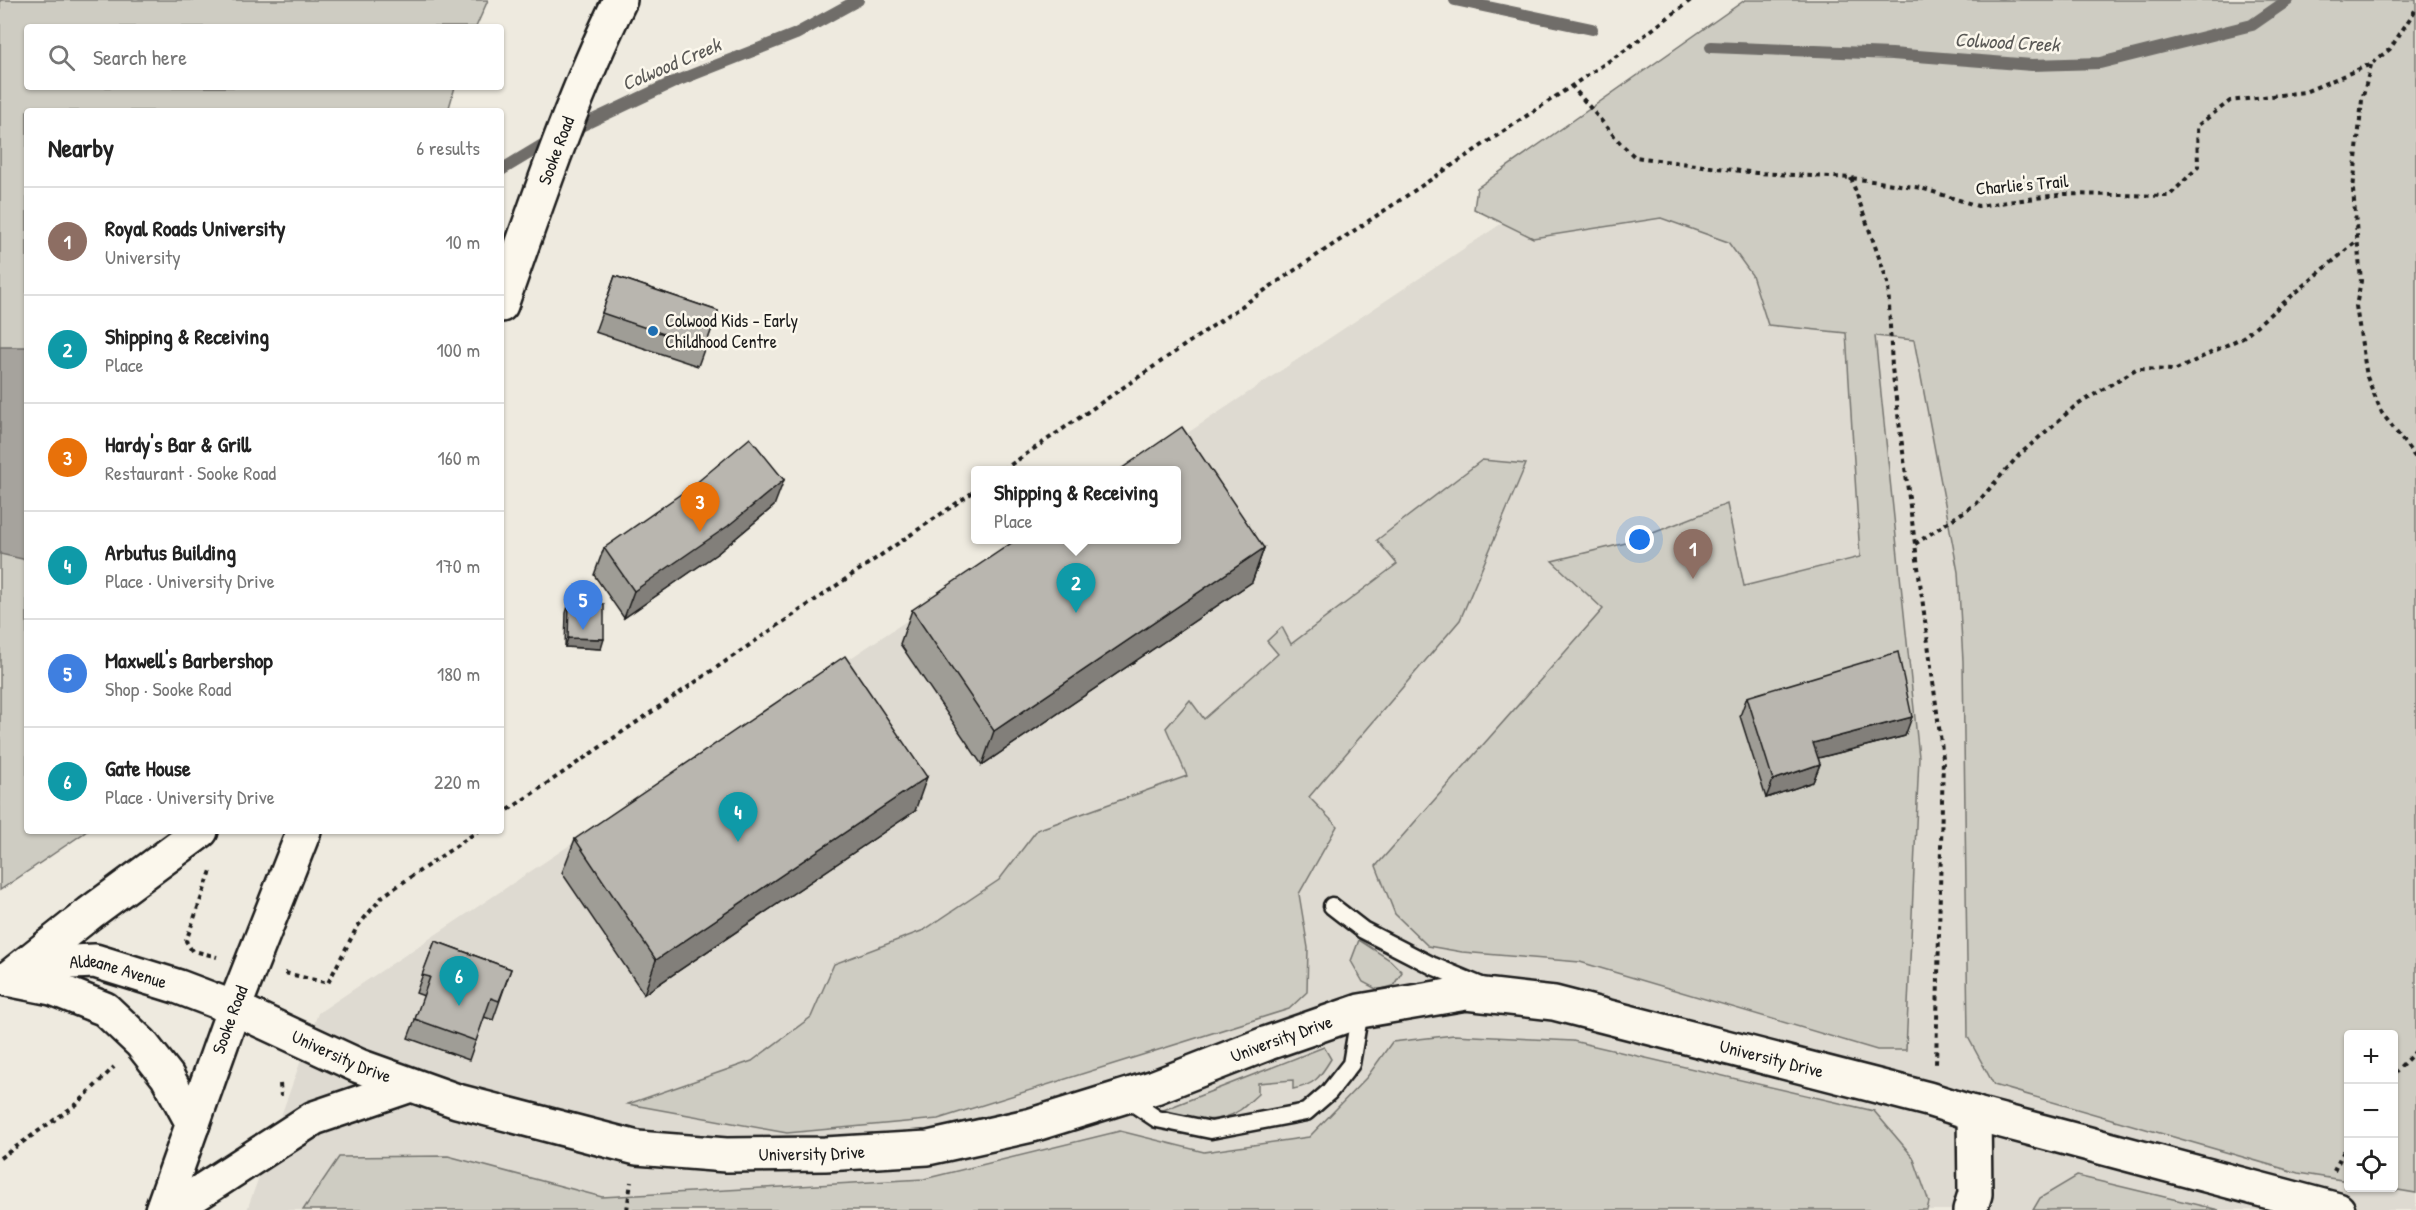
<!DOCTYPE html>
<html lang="en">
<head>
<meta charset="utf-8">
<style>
	:root { --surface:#fff; --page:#f6f6f6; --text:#222; --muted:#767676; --line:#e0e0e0; --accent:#1f6fb2 }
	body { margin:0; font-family:"Patrick Hand",sans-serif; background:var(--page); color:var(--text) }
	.controls { position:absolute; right:18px; bottom:18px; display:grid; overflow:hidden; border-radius:6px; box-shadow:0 2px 4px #0004 }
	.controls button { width:54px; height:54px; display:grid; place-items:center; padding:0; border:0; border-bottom:2px solid var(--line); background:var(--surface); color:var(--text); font:30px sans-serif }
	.you { position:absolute; left:1640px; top:540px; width:21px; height:21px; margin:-15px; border:4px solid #fff; border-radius:50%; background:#1a73e8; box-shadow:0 0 0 9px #1a73e833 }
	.badge { display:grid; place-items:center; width:39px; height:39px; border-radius:50%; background:var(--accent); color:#fff; font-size:20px; font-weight:700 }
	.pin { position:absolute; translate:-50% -50px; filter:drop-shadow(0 2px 3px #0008) }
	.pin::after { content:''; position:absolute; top:32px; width:21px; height:18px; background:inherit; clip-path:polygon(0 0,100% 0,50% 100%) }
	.popup { position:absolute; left:971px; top:466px; width:210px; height:78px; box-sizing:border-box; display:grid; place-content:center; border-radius:6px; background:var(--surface); filter:drop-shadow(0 2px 4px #0005); font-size:20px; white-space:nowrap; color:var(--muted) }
	.popup b { font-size:22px; color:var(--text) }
	.popup::after { content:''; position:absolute; left:50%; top:100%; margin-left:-12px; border:12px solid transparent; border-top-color:var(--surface) }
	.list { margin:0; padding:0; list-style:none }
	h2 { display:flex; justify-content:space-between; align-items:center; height:78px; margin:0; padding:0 24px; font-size:26px }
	h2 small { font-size:20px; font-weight:400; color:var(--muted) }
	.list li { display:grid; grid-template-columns:39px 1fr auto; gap:18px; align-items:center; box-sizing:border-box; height:108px; padding:0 24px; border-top:2px solid var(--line) }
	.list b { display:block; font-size:22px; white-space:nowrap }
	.list p { margin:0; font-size:20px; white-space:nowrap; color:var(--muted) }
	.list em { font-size:20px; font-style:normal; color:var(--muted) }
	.icon { flex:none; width:33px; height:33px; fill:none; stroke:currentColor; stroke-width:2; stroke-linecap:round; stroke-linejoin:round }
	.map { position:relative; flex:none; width:2416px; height:1210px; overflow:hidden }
	.search { position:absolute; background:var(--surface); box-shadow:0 2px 4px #0004; left:24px; top:24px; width:480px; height:66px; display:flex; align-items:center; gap:15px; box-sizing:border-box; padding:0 21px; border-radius:6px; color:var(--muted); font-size:22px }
	.panel { position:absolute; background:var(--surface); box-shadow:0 2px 4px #0004; left:24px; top:108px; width:480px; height:726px; border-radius:6px }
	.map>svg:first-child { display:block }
	.built { fill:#dedad1; fill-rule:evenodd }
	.green { fill:#ceccc2; stroke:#75746f; stroke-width:1.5 }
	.water { fill:#a6a39d; stroke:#6f6d69; stroke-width:1.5 }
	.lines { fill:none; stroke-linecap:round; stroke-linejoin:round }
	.stream { stroke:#6f6d69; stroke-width:12 }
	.service-casing { stroke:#1c1c1c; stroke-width:21 }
	.minor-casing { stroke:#1c1c1c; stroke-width:38 }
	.tertiary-casing { stroke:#1c1c1c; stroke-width:38 }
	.primary-casing { stroke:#1c1c1c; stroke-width:38 }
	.path { stroke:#1c1c1c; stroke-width:4; stroke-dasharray:4.5 4.5; stroke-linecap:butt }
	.service { stroke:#fbf7ec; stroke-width:16 }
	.minor { stroke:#fbf7ec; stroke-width:33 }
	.tertiary { stroke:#fbf7ec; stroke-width:33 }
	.primary { stroke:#fbf7ec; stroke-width:33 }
	.wall { fill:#9f9d96; stroke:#1c1c1c; stroke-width:1.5 }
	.shaded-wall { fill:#827f7a; stroke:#1c1c1c; stroke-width:1.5 }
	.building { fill:#b9b6af; stroke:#1c1c1c; stroke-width:1.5 }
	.poi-dot { fill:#1f6fb2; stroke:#fbf7ec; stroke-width:2 }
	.labels { text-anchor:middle; stroke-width:5; stroke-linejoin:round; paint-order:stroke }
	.street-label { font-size:18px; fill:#1c1c1c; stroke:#fbf7ec }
	.poi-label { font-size:18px; fill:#1c1c1c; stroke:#fbf7ec; text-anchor:start }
	.water-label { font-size:20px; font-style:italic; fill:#5a5956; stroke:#fbf7ec }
</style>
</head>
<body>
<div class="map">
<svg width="2416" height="1210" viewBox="0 0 2416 1210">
	<rect width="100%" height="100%" fill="#eeeadf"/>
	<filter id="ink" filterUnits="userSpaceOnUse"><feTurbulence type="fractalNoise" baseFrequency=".0167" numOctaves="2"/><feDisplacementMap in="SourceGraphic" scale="12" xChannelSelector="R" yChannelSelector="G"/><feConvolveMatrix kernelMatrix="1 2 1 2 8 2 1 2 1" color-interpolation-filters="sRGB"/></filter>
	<g filter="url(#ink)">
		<path class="built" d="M2416 0V1210H247L318 1013 1028 540H1176V470H1132L1748 59ZM2348 1034H2394V1188H2348Z"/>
		<g class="green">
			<path d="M0 0H488L476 27H27V87H455L448 111H27V831H87L0 890Z"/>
			<path d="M1745 0H2416V1193L2386 1188H2394V1034H2348V1181L2298 1173 1994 1085 1968 1037 1963 661 1958 572 1914 340 1875 336 1919 757 1906 1050H1877L1580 962 1462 952 1428 946 1395 914 1376 866 1603 609 1552 561 1630 542 1727 504 1744 586 1860 557 1846 333 1768 325 1752 275 1728 242 1661 218 1533 238 1474 209 1477 188Z"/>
			<path d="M1482 460 1526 464 1460 620 1309 797 1337 826 1299 894 1308 948 1307 992 1289 1009 938 1119 787 1133 628 1104 752 1061 811 1017 834 964 924 930 999 880 1037 830 1187 776 1166 728 1190 700 1204 719 1278 654 1267 641 1282 627 1291 644 1397 564 1377 540Z"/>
			<path d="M1359 940 1390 960 1402 972 1393 986 1378 990 1363 982 1351 961Z"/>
			<path d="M1454 1035 1573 1041 1874 1111 1913 1157 1929 1202 1927 1210H303L339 1157 448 1156 602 1197 924 1179 1120 1131 1204 1152 1309 1137 1367 1077 1392 1042Z"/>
			<path d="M1324 1047 1331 1059C1320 1077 1315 1085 1293 1089V1080L1258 1083V1094C1252 1099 1246 1106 1240 1110 1217 1126 1186 1119 1161 1111Z"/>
			<path d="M2077 1176 2219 1210H2033L2040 1198Z"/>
		</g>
		<path class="water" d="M0 347H27V560L0 554Z"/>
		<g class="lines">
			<g class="stream">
				<path d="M1455 0 1592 29"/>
				<path d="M1711 47 1892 54 2032 65 2100 63 2252 25 2288 0"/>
				<path d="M570 131 674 82 796 34 858 0"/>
				<path d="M501 170 551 140"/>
			</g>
			<defs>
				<g id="service">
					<path d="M1332 906 1363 930 1433 966 1481 986"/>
					<path d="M1124 1097 1157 1119 1211 1130 1306 1112 1329 1092 1351 1064 1360 1011"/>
				</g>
				<g id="minor">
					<path id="s1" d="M234 1008 359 1066 457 1101 637 1148 726 1155 825 1154 928 1148 1032 1125 1155 1087 1268 1043 1360 1011 1466 993 1554 1003 1928 1099 1976 1114 2338 1210"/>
					<path d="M1970 1210 1975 1194 1974 1113"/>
				</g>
				<g id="tertiary">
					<path id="s2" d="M12 977 50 963 95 961 179 987 234 1008"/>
				</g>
				<g id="primary">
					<path id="s3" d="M501 305C537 203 572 98 620 0"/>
					<path d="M7 979 52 988 105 1009 141 1043 167 1076 193 1124"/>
					<path d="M7 979 90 913 201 831"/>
					<path id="s4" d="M162 1210 234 1008 304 831"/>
					<path d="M172 1210 314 1118 411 1085"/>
				</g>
			</defs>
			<use href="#service" class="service-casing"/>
			<use href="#minor" class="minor-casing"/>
			<use href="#tertiary" class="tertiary-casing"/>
			<use href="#primary" class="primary-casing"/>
			<g class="path">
				<path d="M2371 65 2362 100 2353 190 2361 281 2356 306 2367 377 2382 413 2416 458"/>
				<path d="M1571 85 1621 144 1635 157 1756 173 1851 178 1921 188 1978 206 2065 194 2169 196 2198 167 2197 126 2230 101 2305 92 2371 64 2390 49 2416 9"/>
				<path d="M1851 178 1888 283 1892 368 1943 758 1936 1065"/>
				<path d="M1003 470 1274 284 1624 51 1691 0"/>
				<path d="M1915 544 1977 503 2019 455 2074 407 2136 369 2176 370 2243 337 2357 241"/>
				<path d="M501 815 976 490"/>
				<path d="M192 951 186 941 212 868"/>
				<path d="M198 952 217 957"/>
				<path d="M285 973 328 983 357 927 383 896 478 831"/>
				<path d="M2394 1073 2416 1051"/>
				<path d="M280 1084 281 1096"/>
				<path d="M0 1158 77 1104 114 1067"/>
				<path d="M2334 1171 2348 1143"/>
				<path d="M627 1210 631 1182"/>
			</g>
			<use href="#service" class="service"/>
			<use href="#minor" class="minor"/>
			<use href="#tertiary" class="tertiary"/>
			<use href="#primary" class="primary"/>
		</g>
		<g class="wall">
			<path d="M615 276 718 311 698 366 595 332Z"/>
			<path d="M774 506 718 553 624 618 594 575 604 548Z"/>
			<path d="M1264 548 1252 582 982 765 900 644 912 610Z"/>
			<path d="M569 603 601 649 565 647 566 613Z"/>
			<path d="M1747 697 1905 736 1818 758 1820 764 1813 782 1766 798 1740 716Z"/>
			<path d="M915 811 644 994 562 873 575 839Z"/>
			<path d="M435 941 511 969 493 1020 484 1017 469 1060 408 1038 424 996 416 993Z"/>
		</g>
		<g class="shaded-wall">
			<path d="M784 480 774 506 718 553 624 618 634 591Z"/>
			<path d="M1264 548 1252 582 982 765 994 731Z"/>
			<path d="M568 638 604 639 601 649 565 647Z"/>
			<path d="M1912 717 1905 736 1806 761 1813 743Z"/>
			<path d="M1820 764 1813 782 1766 798 1773 780Z"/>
			<path d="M927 777 915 811 644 994 656 960Z"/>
		</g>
		<g class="building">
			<path d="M615 276 718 311 705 348 602 313Z"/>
			<path d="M1182 427 1264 548 994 731 912 610 1016 540H1176V471H1118Z"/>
			<path d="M750 438 784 480 728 526 634 591 604 548 695 484Z"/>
			<path d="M569 603 604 604V639L568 638Z"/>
			<path d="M1898 652 1912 717 1813 743 1820 764 1773 780 1747 697Z"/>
			<path d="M845 656 927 777 656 960 575 839Z"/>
			<path d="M435 941 511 969 499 1001 491 998 476 1041 415 1019 430 977 422 975Z"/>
		</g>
	</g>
	<circle class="poi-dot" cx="653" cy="331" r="6"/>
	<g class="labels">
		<g class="street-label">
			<text dy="6" stroke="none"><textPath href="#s3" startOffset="164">Sooke Road</textPath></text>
			<text transform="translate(2022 185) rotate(-5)" y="6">Charlie's Trail</text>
			<text dy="6" stroke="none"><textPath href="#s2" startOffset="110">Aldeane Avenue</textPath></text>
			<text dy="6" stroke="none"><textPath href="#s4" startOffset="202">Sooke Road</textPath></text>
			<text dy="6" stroke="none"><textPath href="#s1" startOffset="1090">University Drive</textPath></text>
			<text dy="6" stroke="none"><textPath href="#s1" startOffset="118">University Drive</textPath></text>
			<text dy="6" stroke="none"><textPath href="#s1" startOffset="1594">University Drive</textPath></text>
			<text dy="6" stroke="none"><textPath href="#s1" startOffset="603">University Drive</textPath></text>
		</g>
		<g class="poi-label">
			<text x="665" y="327">Colwood Kids - Early<tspan x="665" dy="21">Childhood Centre</tspan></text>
		</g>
		<g class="water-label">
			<text transform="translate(2007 42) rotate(3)" y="7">Colwood Creek</text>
			<text transform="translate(671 64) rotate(-23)" y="7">Colwood Creek</text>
		</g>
	</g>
</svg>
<div class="controls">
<button>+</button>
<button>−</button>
<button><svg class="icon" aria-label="locate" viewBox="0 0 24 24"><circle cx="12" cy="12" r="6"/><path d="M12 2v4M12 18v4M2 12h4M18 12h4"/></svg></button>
</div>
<div class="you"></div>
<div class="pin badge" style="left:1693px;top:579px;background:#8d6e63">1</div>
<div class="pin badge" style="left:1076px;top:613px;background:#0f9aa8">2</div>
<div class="popup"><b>Shipping &amp; Receiving</b>Place</div>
<div class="pin badge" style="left:700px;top:532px;background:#e8710a">3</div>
<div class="pin badge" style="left:738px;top:842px;background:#0f9aa8">4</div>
<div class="pin badge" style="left:583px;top:630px;background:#3f7fe0">5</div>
<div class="pin badge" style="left:459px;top:1006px;background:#0f9aa8">6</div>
<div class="search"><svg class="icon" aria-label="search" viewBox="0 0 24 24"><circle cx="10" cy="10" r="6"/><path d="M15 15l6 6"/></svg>Search here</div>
<section class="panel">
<h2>Nearby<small>6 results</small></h2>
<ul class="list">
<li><span class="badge" style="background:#8d6e63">1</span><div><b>Royal Roads University</b><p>University</p></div><em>10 m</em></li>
<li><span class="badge" style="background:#0f9aa8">2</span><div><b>Shipping &amp; Receiving</b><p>Place</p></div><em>100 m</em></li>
<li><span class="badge" style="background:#e8710a">3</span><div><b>Hardy's Bar &amp; Grill</b><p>Restaurant · Sooke Road</p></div><em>160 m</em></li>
<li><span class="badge" style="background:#0f9aa8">4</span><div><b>Arbutus Building</b><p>Place · University Drive</p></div><em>170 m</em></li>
<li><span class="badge" style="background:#3f7fe0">5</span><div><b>Maxwell's Barbershop</b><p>Shop · Sooke Road</p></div><em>180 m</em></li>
<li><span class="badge" style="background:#0f9aa8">6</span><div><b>Gate House</b><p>Place · University Drive</p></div><em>220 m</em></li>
</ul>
</section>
</div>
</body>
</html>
